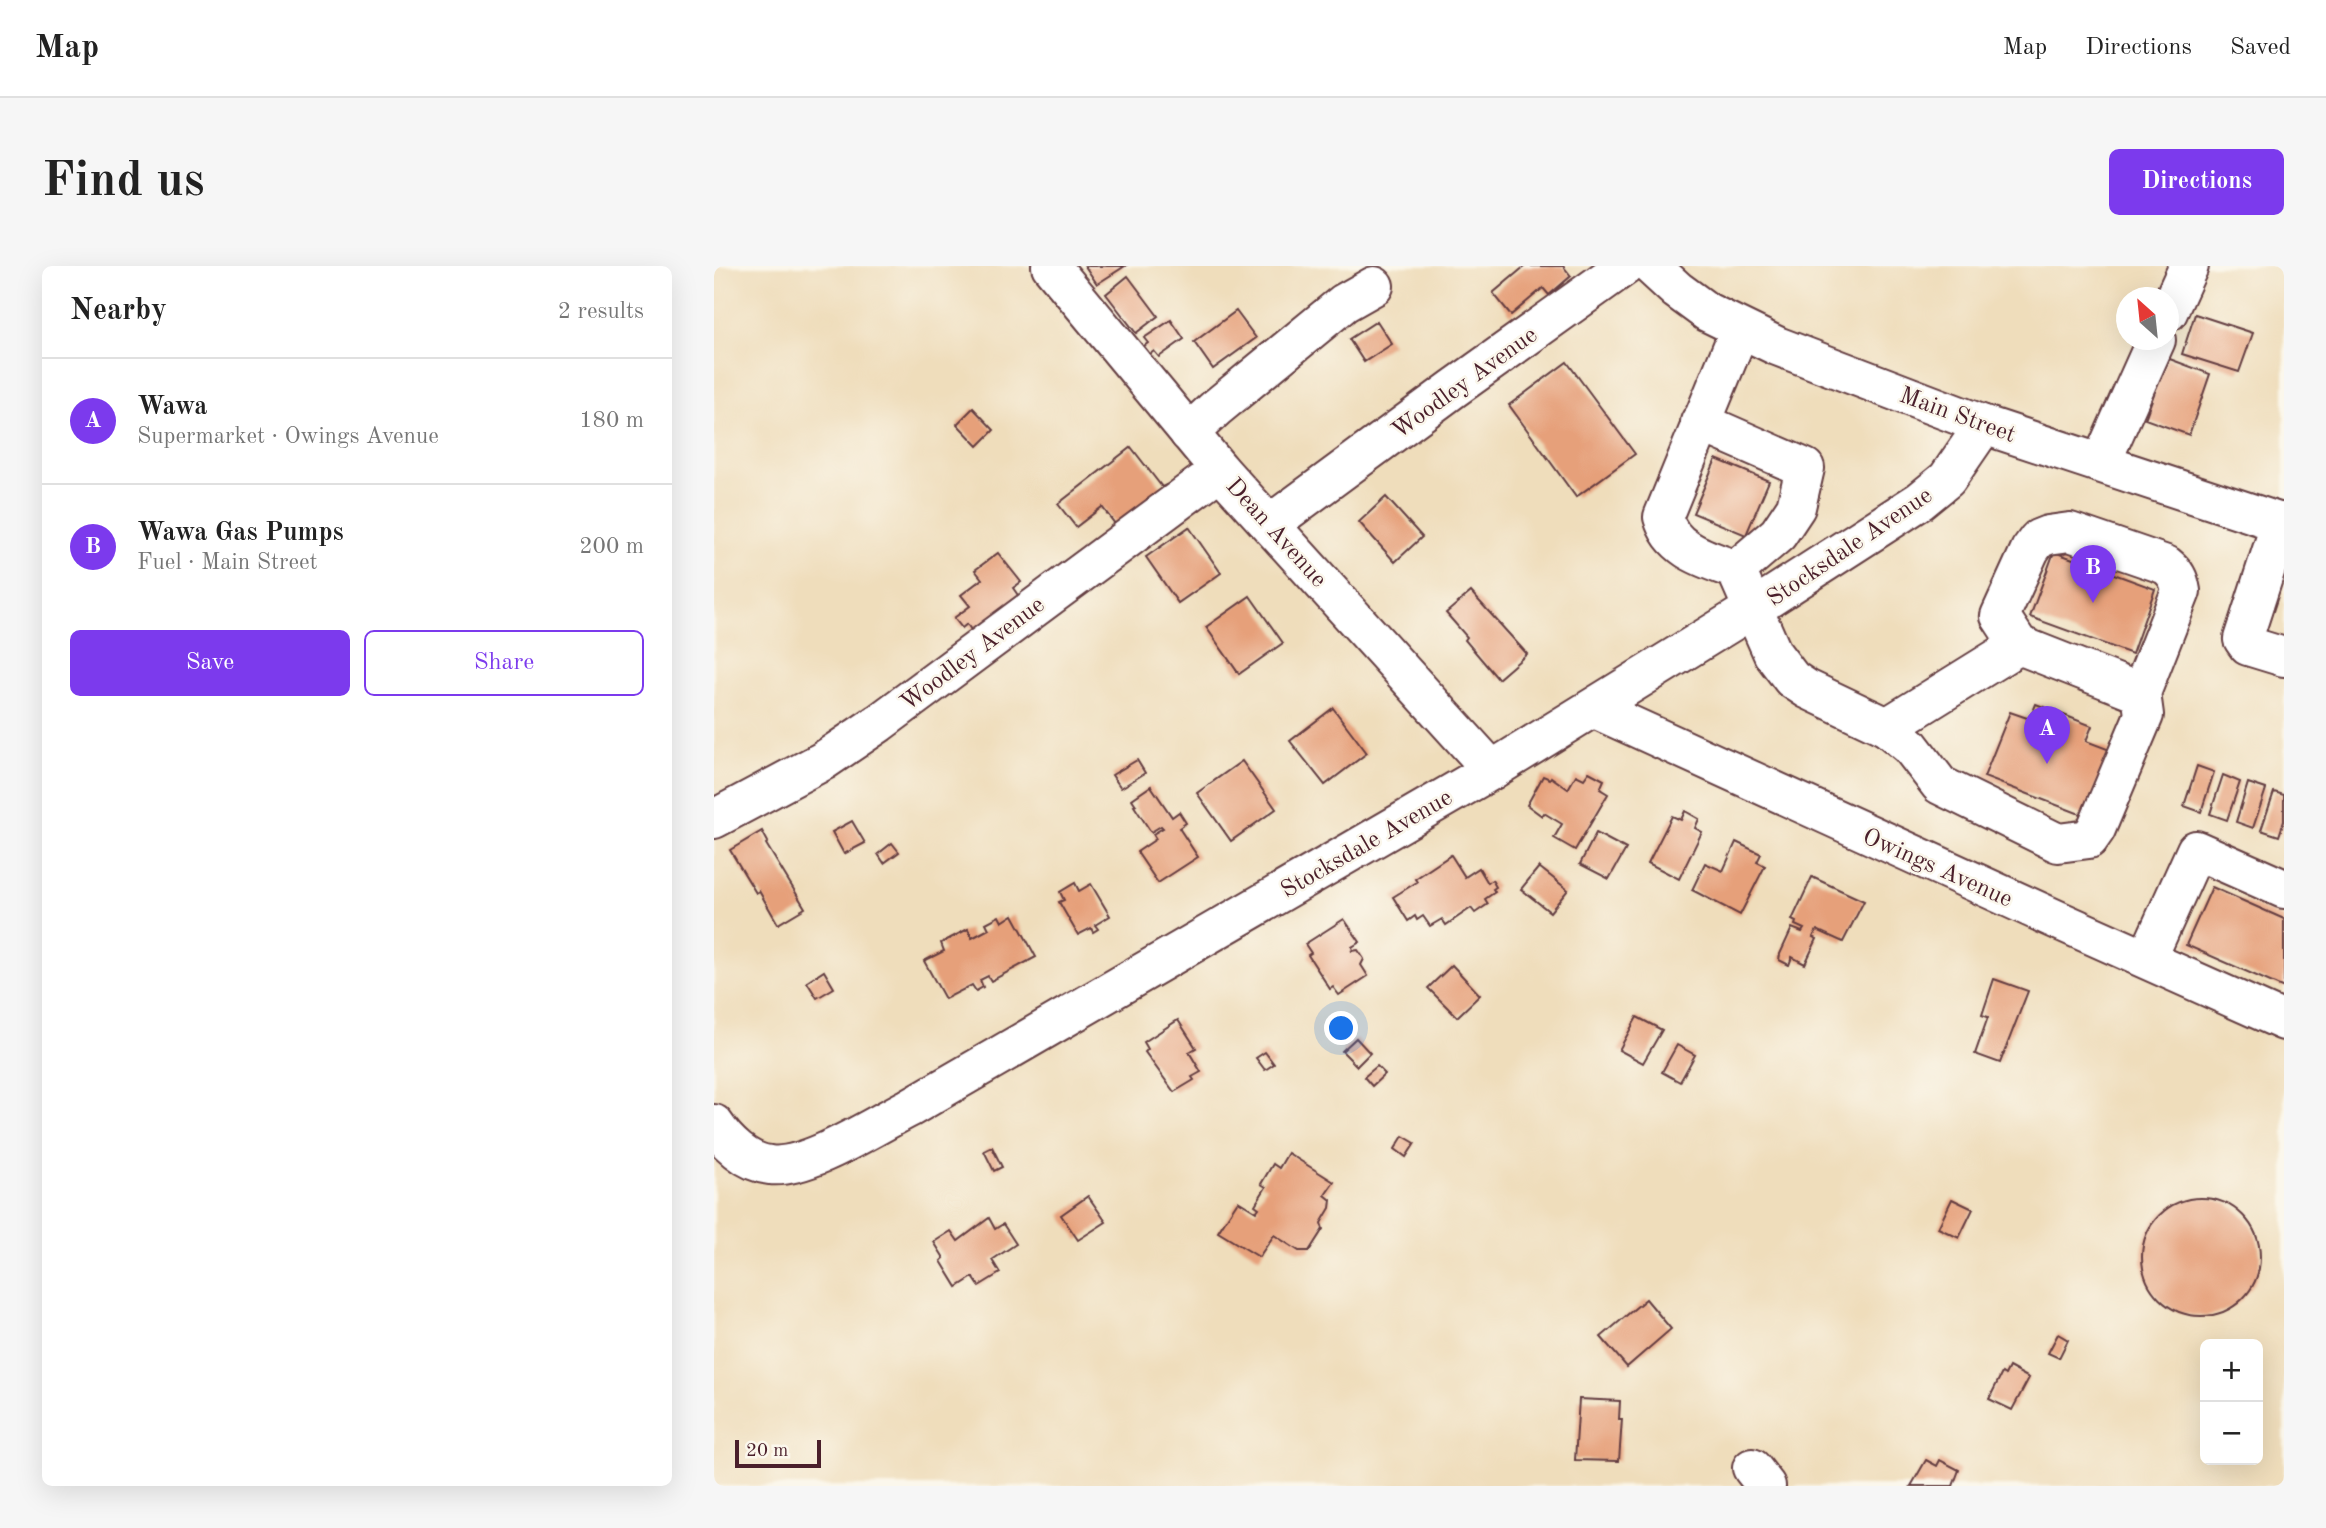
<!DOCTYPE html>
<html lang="en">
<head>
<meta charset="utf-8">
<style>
	:root { --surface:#fff; --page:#f6f6f6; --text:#222; --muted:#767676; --line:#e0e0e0; --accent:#7c3aed }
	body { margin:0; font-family:"Old Standard TT",serif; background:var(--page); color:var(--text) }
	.controls { position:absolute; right:21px; bottom:21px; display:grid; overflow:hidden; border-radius:10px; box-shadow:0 7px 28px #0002 }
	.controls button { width:63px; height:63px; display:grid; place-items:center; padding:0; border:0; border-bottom:2px solid var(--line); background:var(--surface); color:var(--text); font:35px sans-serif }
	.compass { position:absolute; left:1402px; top:21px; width:63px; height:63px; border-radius:50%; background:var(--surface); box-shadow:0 7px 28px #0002; rotate:333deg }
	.scale { position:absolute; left:21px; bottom:18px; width:86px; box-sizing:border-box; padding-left:7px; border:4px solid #4a1f2b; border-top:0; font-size:19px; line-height:24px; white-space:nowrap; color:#4a1f2b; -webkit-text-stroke:5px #fbf7ec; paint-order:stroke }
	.you { position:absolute; left:628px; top:763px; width:24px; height:24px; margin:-18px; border:5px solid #fff; border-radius:50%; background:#1a73e8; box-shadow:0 0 0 10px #1a73e833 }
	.badge { display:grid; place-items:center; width:46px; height:46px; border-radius:50%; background:var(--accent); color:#fff; font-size:23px; font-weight:700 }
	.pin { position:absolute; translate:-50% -58px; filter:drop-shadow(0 2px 4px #0008) }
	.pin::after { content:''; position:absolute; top:37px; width:24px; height:21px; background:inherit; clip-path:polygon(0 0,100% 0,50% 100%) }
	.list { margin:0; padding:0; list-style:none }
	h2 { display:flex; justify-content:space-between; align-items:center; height:91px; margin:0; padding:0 28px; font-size:30px }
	h2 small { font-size:23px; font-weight:400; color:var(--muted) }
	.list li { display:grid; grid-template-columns:46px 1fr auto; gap:21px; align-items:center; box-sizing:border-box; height:126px; padding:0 28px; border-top:2px solid var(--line) }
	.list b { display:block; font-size:26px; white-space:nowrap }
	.list p { margin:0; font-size:23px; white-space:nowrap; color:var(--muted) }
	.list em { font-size:23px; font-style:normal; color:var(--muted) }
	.actions { display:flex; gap:14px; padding:21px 28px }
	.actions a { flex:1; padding:16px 0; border:2px solid var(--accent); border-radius:10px; text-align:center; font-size:24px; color:var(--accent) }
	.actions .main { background:var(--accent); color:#fff }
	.map { position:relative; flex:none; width:1570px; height:1220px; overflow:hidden; border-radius:10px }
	header { display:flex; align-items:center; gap:42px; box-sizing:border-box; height:98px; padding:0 35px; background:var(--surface); border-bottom:2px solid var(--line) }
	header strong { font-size:33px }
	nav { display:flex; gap:38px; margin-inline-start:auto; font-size:24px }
	.intro { display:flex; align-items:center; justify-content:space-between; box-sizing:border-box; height:168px; padding:0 42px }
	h1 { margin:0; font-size:49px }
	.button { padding:18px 32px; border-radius:10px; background:var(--accent); color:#fff; font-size:24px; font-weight:700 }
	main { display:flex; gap:42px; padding:0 42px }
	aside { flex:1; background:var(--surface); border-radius:10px; box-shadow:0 7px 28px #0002 }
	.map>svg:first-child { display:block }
	.building { fill:#e6a07a }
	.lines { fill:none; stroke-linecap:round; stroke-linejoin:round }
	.minor-casing { stroke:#633c41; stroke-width:42 }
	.major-casing { stroke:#633c41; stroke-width:42 }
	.minor { stroke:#fff; stroke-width:38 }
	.major { stroke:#fff; stroke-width:38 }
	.labels { text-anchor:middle; stroke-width:5; stroke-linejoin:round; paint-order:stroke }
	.street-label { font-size:24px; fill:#4a1f2b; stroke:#fbf7ec }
</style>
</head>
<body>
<header>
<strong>Map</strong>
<nav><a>Map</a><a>Directions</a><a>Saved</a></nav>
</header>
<div class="intro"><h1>Find us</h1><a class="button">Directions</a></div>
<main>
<aside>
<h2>Nearby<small>2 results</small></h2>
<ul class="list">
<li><span class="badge">A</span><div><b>Wawa</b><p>Supermarket · Owings Avenue</p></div><em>180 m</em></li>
<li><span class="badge">B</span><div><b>Wawa Gas Pumps</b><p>Fuel · Main Street</p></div><em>200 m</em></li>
</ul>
<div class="actions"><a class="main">Save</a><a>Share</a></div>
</aside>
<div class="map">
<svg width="1570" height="1220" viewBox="0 0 1570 1220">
	<rect width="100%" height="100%" fill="#fbf7ec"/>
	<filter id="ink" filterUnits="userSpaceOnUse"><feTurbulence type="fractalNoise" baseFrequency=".0143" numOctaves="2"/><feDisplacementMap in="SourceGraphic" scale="14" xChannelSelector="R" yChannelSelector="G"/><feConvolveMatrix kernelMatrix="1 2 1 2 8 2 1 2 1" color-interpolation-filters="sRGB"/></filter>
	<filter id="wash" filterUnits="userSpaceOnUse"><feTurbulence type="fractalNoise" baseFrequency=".00686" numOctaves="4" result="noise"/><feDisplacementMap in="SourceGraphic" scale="28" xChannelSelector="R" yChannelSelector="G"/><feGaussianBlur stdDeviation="1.57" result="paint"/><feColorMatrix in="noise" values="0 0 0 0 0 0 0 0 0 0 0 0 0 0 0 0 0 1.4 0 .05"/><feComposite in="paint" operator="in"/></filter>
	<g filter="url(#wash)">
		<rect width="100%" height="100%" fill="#efddbb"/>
		<g id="blocks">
			<g class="building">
				<path d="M371 0H411L383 18Z"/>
				<path d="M811 0H849L857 10 835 29 829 22 797 49 779 27Z"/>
				<path d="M414 10 444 50 422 67 392 28Z"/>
				<path d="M522 45 542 72 499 103 480 76Z"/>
				<path d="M1481 48 1539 67 1525 106 1468 88Z"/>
				<path d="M457 54 470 73 445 91 440 85 436 88 430 80 434 77 430 72Z"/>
				<path d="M663 55 678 78 650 96 635 73Z"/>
				<path d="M1453 92 1496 108 1475 169 1431 153Z"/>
				<path d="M853 96 921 188 862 231 795 139Z"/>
				<path d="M259 142 280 164 264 180 243 158Z"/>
				<path d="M417 181 448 221 452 219 455 223 405 263 388 241 362 261 344 238Z"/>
				<path d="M1002 193 1055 215 1032 269 979 247Z"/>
				<path d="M672 231 708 271 681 296 645 256Z"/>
				<path d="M475 261 507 307 464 337 432 291Z"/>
				<path d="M1340 286 1441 323 1418 388 1316 351Z"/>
				<path d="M284 287 307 316 299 322 308 335 259 367 253 358 248 362 240 352 256 340 247 329 268 313 261 304Z"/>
				<path d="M757 326 813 388 784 413 751 374 753 371 732 347Z"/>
				<path d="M536 330 569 377 525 408 492 361Z"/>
				<path d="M1322 438 1378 460 1372 475 1396 484 1371 550 1270 511 1296 446 1316 453Z"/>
				<path d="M619 442 653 487 611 519 576 475Z"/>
				<path d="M423 494 431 507 407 522 398 509Z"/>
				<path d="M528 495 562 543 517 575 483 527Z"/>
				<path d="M1483 500 1500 506 1487 546 1470 540Z"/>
				<path d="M875 506 890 514 886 523 894 528 861 584 840 572 848 558 830 547 828 550 813 539 829 510 836 513 837 511 854 523 862 509 870 513Z"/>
				<path d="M1509 509 1526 516 1513 554 1496 548Z"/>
				<path d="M1534 517 1552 523 1539 562 1522 556Z"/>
				<path d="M437 520 458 551 465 546 472 557 465 562 484 591 444 617 423 586 442 573 439 568 449 562 447 560 437 566 420 540 422 539 418 533Z"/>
				<path d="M1560 526 1570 529V555L1565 570 1547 564Z"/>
				<path d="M971 545 985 553 981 562 988 566 965 613 934 597 958 550 967 554Z"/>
				<path d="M138 555 151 577 130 588 118 566Z"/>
				<path d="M48 565 54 576 52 578 91 642 64 658 45 625 42 627 16 584Z"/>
				<path d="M882 567 912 583 895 613 866 598Z"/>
				<path d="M1022 576 1047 588 1043 596 1051 600 1026 649 978 624 991 597 1009 605Z"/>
				<path d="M178 577 185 586 170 597 164 588Z"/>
				<path d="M737 589 751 611 765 602 774 617 778 614 782 621 779 623 781 626 771 633 774 638 761 647 757 642 732 659 728 653 716 660 709 650 703 654 701 650 694 655 679 631 703 616 701 613Z"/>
				<path d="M825 601 854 624 836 646 807 623Z"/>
				<path d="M1098 611 1150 635 1129 676 1103 664 1099 671 1103 673 1091 698 1078 691 1075 699 1065 694 1066 688 1078 662 1088 666 1090 663 1081 659 1082 656 1078 654Z"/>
				<path d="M361 617 365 625 377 618 396 650 381 659 384 663 379 666 377 662 364 669 345 636 350 634 346 626Z"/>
				<path d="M1498 621 1570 653V722L1472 679Z"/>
				<path d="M299 649 322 691 277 715 274 710 266 714 269 721 262 725 258 719 231 733 210 695 230 685 227 677 254 663 258 672 275 663 272 657 285 650 288 656Z"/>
				<path d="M630 653 646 676 638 681 639 684 637 685 644 684 650 693 647 699 654 710 625 729 619 721 616 723 594 689 597 687 591 678Z"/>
				<path d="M738 699 766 729 743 751 714 722Z"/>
				<path d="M110 705 120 722 103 732 93 716Z"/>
				<path d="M1280 713 1314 725 1286 797 1261 788 1274 751 1268 749Z"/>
				<path d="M923 751 948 764 929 797 905 784Z"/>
				<path d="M464 754 482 782 475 786 487 806 478 811 480 814 460 826 431 786 434 783 430 776Z"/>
				<path d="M642 772 656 787 643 800 628 785Z"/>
				<path d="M963 779 981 789 966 816 948 806Z"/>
				<path d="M551 786 560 798 551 804 542 792Z"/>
				<path d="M663 800 671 808 658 820 650 811Z"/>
				<path d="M689 870 701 877 692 891 681 883Z"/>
				<path d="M278 881 288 901 280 905 270 885Z"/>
				<path d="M574 887 620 916 611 929 617 934 616 942 607 957 609 963 595 985H585L560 969 545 991 504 966 524 935 542 946 545 942 541 939 552 921 547 918 559 898 565 902Z"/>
				<path d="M374 930 392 956 364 974 347 949Z"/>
				<circle cx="1487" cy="991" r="59"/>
				<path d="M1238 933 1259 943 1245 972 1224 962Z"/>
				<path d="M275 952 281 963 289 958 302 978 278 994 286 1007 265 1020 259 1011 243 1021 227 995 230 992 220 976 237 965 244 975Z"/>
				<path d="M932 1033 957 1063 913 1101 887 1071Z"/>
				<path d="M1344 1068 1354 1074 1345 1092 1334 1087Z"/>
				<path d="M1295 1101 1315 1112 1298 1144 1275 1133 1288 1107 1291 1109Z"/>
				<path d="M865 1133 906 1135 905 1153H908L905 1195 861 1194Z"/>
				<path d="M1212 1194 1223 1200 1226 1194 1245 1204 1239 1220H1197Z"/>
			</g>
		</g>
	</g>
	<g filter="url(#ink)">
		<use href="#blocks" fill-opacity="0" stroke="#633c41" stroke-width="2"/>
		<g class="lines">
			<defs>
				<g id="minor">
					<path d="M337 0 506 204 778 504"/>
					<path d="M1454 46 1475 0"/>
					<path d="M1026 63 949 251C958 285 993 293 1022 304L1059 388 1078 413 1093 423 1173 461 1305 379 1427 427 1467 325C1465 313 1462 307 1452 299L1356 266 1334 269 1324 273 1316 284 1286 350 1305 379"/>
					<path d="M986 156 1091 202 1082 241 1064 268 1022 304"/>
					<path d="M475 167 502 142 630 37 660 20"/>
					<path d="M1387 197 1442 74"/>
					<path d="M1567 256 1529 373 1534 380 1570 391"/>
					<path d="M556 258 739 123 911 0"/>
					<path d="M881 443 1346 655 1570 755"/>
					<path d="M1173 461 1196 480 1226 519 1344 577 1375 573 1382 563 1430 449 1427 427"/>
					<path d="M0 553 109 495 165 457 506 204"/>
					<path d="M1433 693 1482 584 1570 623"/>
					<path d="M0 858C12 876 33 897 56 899 93 904 161 859 195 842L778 504 1040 342 1206 235 1233 213 1270 159"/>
					<path d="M1038 1202 1052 1220"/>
				</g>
				<path id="major" d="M937 0 963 24 993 46 1063 80 1270 159 1570 258"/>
			</defs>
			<use href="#minor" class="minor-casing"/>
			<use href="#major" class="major-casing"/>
			<use href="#minor" class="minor"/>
			<use href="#major" class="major"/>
		</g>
	</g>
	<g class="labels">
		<g class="street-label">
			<text transform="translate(750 116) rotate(-36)" y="8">Woodley Avenue</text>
			<text transform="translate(1244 148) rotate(20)" y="8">Main Street</text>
			<text transform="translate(563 266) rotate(48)" y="8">Dean Avenue</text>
			<text transform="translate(1135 280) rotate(-34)" y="8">Stocksdale Avenue</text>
			<text transform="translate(258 387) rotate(-37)" y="8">Woodley Avenue</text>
			<text transform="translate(652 577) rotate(-30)" y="8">Stocksdale Avenue</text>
			<text transform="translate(1224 601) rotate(24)" y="8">Owings Avenue</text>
		</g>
	</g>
</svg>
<div class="controls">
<button>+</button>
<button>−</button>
</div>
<svg class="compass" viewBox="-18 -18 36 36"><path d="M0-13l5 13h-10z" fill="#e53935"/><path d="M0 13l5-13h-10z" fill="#767676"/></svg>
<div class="scale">20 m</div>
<div class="you"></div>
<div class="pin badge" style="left:1333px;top:498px">A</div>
<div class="pin badge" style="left:1379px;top:337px">B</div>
</div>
</main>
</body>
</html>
